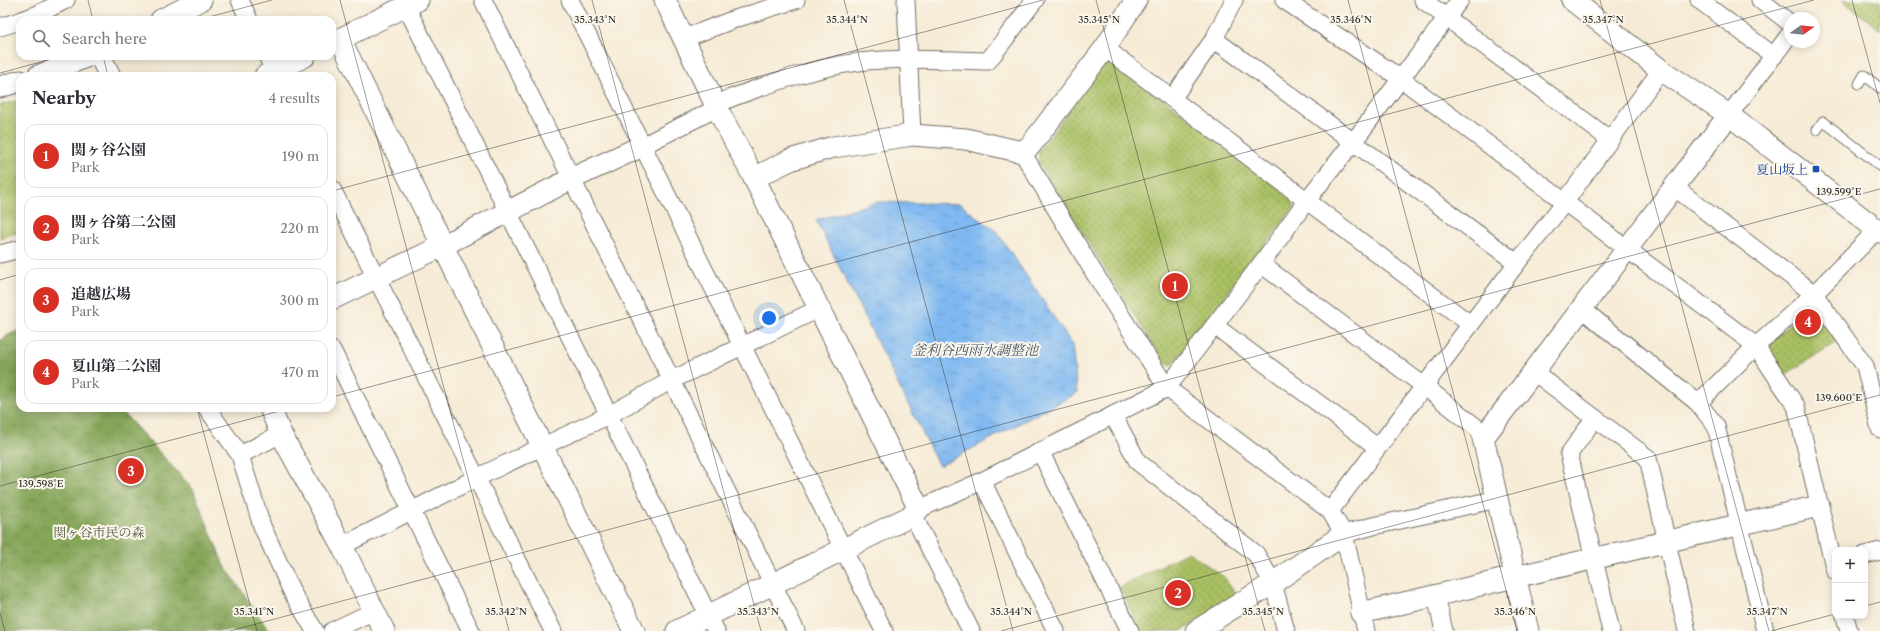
<!DOCTYPE html>
<html lang="en">
<head>
<meta charset="utf-8">
<style>
	:root { --surface:#fff; --page:#f7f7f7; --text:#2b2b33; --muted:#7c7c81; --line:#e1e1e2; --accent:#d93025 }
	body { margin:0; font-family:"Libre Caslon Text","Noto Serif JP",serif; background:var(--page); color:var(--text) }
	.controls { position:absolute; right:12px; bottom:12px; display:grid; overflow:hidden; border-radius:8px; box-shadow:0 2px 10px #0003 }
	.controls button { width:36px; height:36px; display:grid; place-items:center; padding:0; border:0; border-bottom:1px solid var(--line); background:var(--surface); color:var(--text); font:20px sans-serif }
	.compass { position:absolute; left:1784px; top:12px; width:36px; height:36px; border-radius:50%; background:var(--surface); box-shadow:0 2px 10px #0003; rotate:75deg }
	.you { position:absolute; left:769px; top:318px; width:14px; height:14px; margin:-10px; border:3px solid #fff; border-radius:50%; background:#1a73e8; box-shadow:0 0 0 6px #1a73e833 }
	.badge { display:grid; place-items:center; width:26px; height:26px; border-radius:50%; background:var(--accent); color:#fff; font-size:13px; font-weight:700 }
	.pin { position:absolute; translate:-50% -50%; border:2px solid #fff; box-shadow:0 1px 4px #0006 }
	.list { margin:0; padding:0; list-style:none }
	h2 { display:flex; justify-content:space-between; align-items:center; height:52px; margin:0; padding:0 16px; font-size:17px }
	h2 small { font-size:13px; font-weight:400; color:var(--muted) }
	.list li { display:grid; grid-template-columns:26px 1fr auto; gap:12px; align-items:center; box-sizing:border-box; height:64px; margin:0 8px 8px; padding:0 8px; border:1px solid var(--line); border-radius:12px }
	.list b { display:block; font-size:15px; white-space:nowrap }
	.list p { margin:0; font-size:13px; white-space:nowrap; color:var(--muted) }
	.list em { font-size:13px; font-style:normal; color:var(--muted) }
	.icon { flex:none; width:22px; height:22px; fill:none; stroke:currentColor; stroke-width:2; stroke-linecap:round; stroke-linejoin:round }
	.map { position:relative; flex:none; width:1880px; height:631px; overflow:hidden }
	.search { position:absolute; background:var(--surface); box-shadow:0 2px 10px #0003; left:16px; top:16px; width:320px; height:44px; display:flex; align-items:center; gap:10px; box-sizing:border-box; padding:0 14px; border-radius:12px; color:var(--muted); font-size:15px }
	.panel { position:absolute; background:var(--surface); box-shadow:0 2px 10px #0003; left:16px; top:72px; width:320px; height:340px; border-radius:12px }
	.map>svg:first-child { display:block }
	.forest { fill:url(#forest-crowns); stroke:#586842 }
	.park { fill:url(#park-dots); stroke:#6a7648 }
	.water { fill:url(#water-ripples); stroke:#56728e }
	.lines { fill:none; stroke-linecap:round; stroke-linejoin:round }
	.service-casing { stroke:#726e67; stroke-width:11 }
	.minor-casing { stroke:#726e67; stroke-width:19 }
	.tertiary-casing { stroke:#726e67; stroke-width:23 }
	.service { stroke:#fff; stroke-width:9 }
	.minor { stroke:#fff; stroke-width:17 }
	.tertiary { stroke:#fff; stroke-width:21 }
	.ticks { fill:none; stroke:#2b2b2b; stroke-width:1; stroke-opacity:0.45 }
	.transit-dot { fill:#1a4fb4; stroke:#fbf7ec; stroke-width:1.5 }
	.labels { text-anchor:middle; stroke-width:4; stroke-linejoin:round; paint-order:stroke }
	.transit-label { font-size:13px; fill:#164399; stroke:#fbf7ec; text-anchor:end }
	.park-label { font-size:13px; fill:#51583c; stroke:#fbf7ec }
	.water-label { font-size:14px; font-style:italic; fill:#445666; stroke:#fbf7ec }
	.ticks-label { font-size:10px; text-anchor:middle; fill:#2b2b2b; stroke:#fbf7ec; stroke-width:4; stroke-linejoin:round; paint-order:stroke }
</style>
</head>
<body>
<div class="map">
<svg width="1880" height="631" viewBox="0 0 1880 631">
	<defs>
		<pattern id="forest-crowns" width="20" height="18" patternUnits="userSpaceOnUse"><rect width="20" height="18" fill="#86a65a"/><path d="M2 6a3 3 0 1 1 6 0M12 15a3 3 0 1 1 6 0" fill="none" stroke="#6e874b"/></pattern>
		<pattern id="park-dots" width="8" height="8" patternUnits="userSpaceOnUse"><rect width="8" height="8" fill="#a9c064"/><path d="M2 2h.1M6 6h.1" fill="none" stroke="#8a9c53" stroke-width="1.8" stroke-linecap="round"/></pattern>
		<pattern id="water-ripples" width="26" height="14" patternUnits="userSpaceOnUse"><rect width="26" height="14" fill="#80b9f1"/><path d="M2 4q2-2 4 0t4 0M15 11q2-2 4 0t4 0" fill="none" stroke="#6997c3"/></pattern>
	</defs>
	<rect width="100%" height="100%" fill="#fbf7ec"/>
	<filter id="ink" filterUnits="userSpaceOnUse"><feTurbulence type="fractalNoise" baseFrequency=".025" numOctaves="2"/><feDisplacementMap in="SourceGraphic" scale="8" xChannelSelector="R" yChannelSelector="G"/><feConvolveMatrix kernelMatrix="1 2 1 2 8 2 1 2 1" color-interpolation-filters="sRGB"/></filter>
	<filter id="wash" filterUnits="userSpaceOnUse"><feTurbulence type="fractalNoise" baseFrequency=".012" numOctaves="4" result="noise"/><feDisplacementMap in="SourceGraphic" scale="16" xChannelSelector="R" yChannelSelector="G"/><feGaussianBlur stdDeviation="0.9" result="paint"/><feColorMatrix in="noise" values="0 0 0 0 0 0 0 0 0 0 0 0 0 0 0 0 0 1.4 0 .05"/><feComposite in="paint" operator="in"/></filter>
	<g filter="url(#wash)">
		<rect width="100%" height="100%" fill="#f6ebd6"/>
		<path class="forest" d="M20 330V408H119L193 489 223 563 269 631H0V339L1 341 8 335Z"/>
		<g class="park">
			<path d="M1842 0H1880V30Z"/>
			<path d="M1113 62 1293 195 1294 208 1172 365 1165 364 1039 164V151L1102 66Z"/>
			<path d="M20 100V232L0 238V105Z"/>
			<path d="M1812 304 1838 341 1783 376 1768 352 1769 342Z"/>
			<path d="M136 458 142 478 127 486 120 465Z"/>
			<path d="M1188 552 1224 577 1238 598 1181 631H1140L1120 587Z"/>
		</g>
		<path class="water" d="M877 202 960 204 997 232 1072 344 1077 393 939 466 816 220Z"/>
	</g>
	<g filter="url(#ink)">
		<g class="lines">
			<defs>
				<g id="service">
					<path d="M1859 84 1864 75 1880 88"/>
					<path d="M1817 130 1823 121 1880 166"/>
				</g>
				<g id="minor">
					<path d="M240 0 249 20"/>
					<path d="M483 0 796 631"/>
					<path d="M570 0 884 631"/>
					<path d="M906 0 912 135"/>
					<path d="M1284 0 1400 78 1756 346 1796 406 1835 571"/>
					<path d="M1423 0 1609 139"/>
					<path d="M1699 0 1774 56"/>
					<path d="M1760 0 1790 23"/>
					<path d="M406 6 716 631"/>
					<path d="M22 20 36 15 66 0"/>
					<path d="M0 27 20 21"/>
					<path d="M685 38 735 19 796 0"/>
					<path d="M1214 39 1517 263"/>
					<path d="M1105 48 1470 324"/>
					<path d="M267 56 277 76"/>
					<path d="M1172 99 1214 39 1234 0"/>
					<path d="M1729 115 1790 34"/>
					<path d="M642 146 717 108 726 100C768 84 813 68 858 62 901 57 945 60 988 61L1035 0"/>
					<path d="M1022 152 1093 271 1167 388 1330 511 1344 534 1366 631"/>
					<path d="M1674 187 1814 294 1865 366 1880 429"/>
					<path d="M332 189 553 631"/>
					<path d="M0 254 20 249"/>
					<path d="M1261 264 1424 386 1486 435"/>
					<path d="M1582 309 1698 403 1716 426 1765 631"/>
					<path d="M1215 326 1377 447"/>
					<path d="M332 350 471 631"/>
					<path d="M1534 372 1648 458 1687 631"/>
					<path d="M1698 403 1756 346 1814 294 1880 227"/>
					<path d="M207 408 240 455 262 526 293 594 315 631"/>
					<path d="M1113 415 1138 462 1256 554 1273 583 1286 631"/>
					<path d="M1594 419 1569 454 1611 631"/>
					<path d="M1040 451 1130 631"/>
					<path d="M240 455 281 434"/>
					<path d="M982 481 1056 631"/>
					<path d="M919 509 982 481 1167 388 1261 264 1307 200 1354 141 1460 0"/>
					<path d="M1330 511 1517 263 1564 203 1661 70"/>
					<path d="M913 515 971 631"/>
					<path d="M1344 534 1373 526 1498 499"/>
					<path d="M342 546 476 478 609 415 670 381 818 309"/>
					<path d="M1865 555 1880 551"/>
					<path d="M1436 596 1444 631"/>
					<path d="M1845 616 1849 631"/>
					<path d="M332 631 374 611"/>
				</g>
				<g id="tertiary">
					<path d="M665 0 717 108 754 178 919 509 913 515 677 631"/>
					<path d="M1572 0 1661 70 1729 115 1880 232"/>
					<path d="M161 20 201 0"/>
					<path d="M340 39 634 631"/>
					<path d="M332 43 418 0"/>
					<path d="M100 56 110 76"/>
					<path d="M38 76 88 56"/>
					<path d="M265 76 305 56"/>
					<path d="M0 87 20 81"/>
					<path d="M754 178 790 160 833 147 912 135 966 139 1022 152 1030 146 1105 48 1136 0"/>
					<path d="M332 299 442 246 571 179 642 146"/>
					<path d="M270 408 281 434 342 546 384 631"/>
					<path d="M1361 613 1819 506"/>
					<path d="M1196 631 1273 583 1344 534"/>
					<path d="M1528 631 1483 438 1729 115"/>
				</g>
			</defs>
			<use href="#service" class="service-casing"/>
			<use href="#minor" class="minor-casing"/>
			<use href="#tertiary" class="tertiary-casing"/>
			<use href="#service" class="service"/>
			<use href="#minor" class="minor"/>
			<use href="#tertiary" class="tertiary"/>
		</g>
	</g>
	<path class="ticks" d="M88 0 93 20M340 0 509 631M592 0 761 631M844 0 1013 631M1096 0 1265 631M1348 0 1517 631M1600 0 1769 631M1852 0 1880 103M198 20 272 0M103 56 108 76M0 73 63 56M332 191 1043 0M0 280 20 274M332 397 1814 0M197 408 257 631M0 486 291 408M1865 606 1880 602M0 613 5 631M230 631 1880 189M1001 631 1880 395M1771 631 1835 614"/>
	<rect class="transit-dot" x="1812" y="165" width="8" height="8" rx="2"/>
	<g class="labels">
		<g class="transit-label">
			<text x="1808" y="174">夏山坂上</text>
		</g>
		<g class="park-label">
			<text x="99" y="537">関ヶ谷市民の森</text>
		</g>
		<g class="water-label">
			<text x="975" y="355">釜利谷西雨水調整池</text>
		</g>
	</g>
	<g class="ticks-label">
		<text x="595" y="23">35.343°N</text>
		<text x="847" y="23">35.344°N</text>
		<text x="1099" y="23">35.345°N</text>
		<text x="1351" y="23">35.346°N</text>
		<text x="1603" y="23">35.347°N</text>
		<text x="1839" y="195">139.599°E</text>
		<text x="1839" y="401">139.600°E</text>
		<text x="41" y="487">139.598°E</text>
		<text x="254" y="615">35.341°N</text>
		<text x="506" y="615">35.342°N</text>
		<text x="758" y="615">35.343°N</text>
		<text x="1011" y="615">35.344°N</text>
		<text x="1263" y="615">35.345°N</text>
		<text x="1515" y="615">35.346°N</text>
		<text x="1767" y="615">35.347°N</text>
	</g>
</svg>
<div class="controls">
<button>+</button>
<button>−</button>
</div>
<svg class="compass" viewBox="-18 -18 36 36"><path d="M0-13l5 13h-10z" fill="#e53935"/><path d="M0 13l5-13h-10z" fill="#7c7c81"/></svg>
<div class="you"></div>
<div class="pin badge" style="left:1175px;top:286px">1</div>
<div class="pin badge" style="left:1178px;top:593px">2</div>
<div class="pin badge" style="left:131px;top:471px">3</div>
<div class="pin badge" style="left:1808px;top:322px">4</div>
<div class="search"><svg class="icon" aria-label="search" viewBox="0 0 24 24"><circle cx="10" cy="10" r="6"/><path d="M15 15l6 6"/></svg>Search here</div>
<section class="panel">
<h2>Nearby<small>4 results</small></h2>
<ul class="list">
<li><span class="badge">1</span><div><b>関ヶ谷公園</b><p>Park</p></div><em>190 m</em></li>
<li><span class="badge">2</span><div><b>関ヶ谷第二公園</b><p>Park</p></div><em>220 m</em></li>
<li><span class="badge">3</span><div><b>追越広場</b><p>Park</p></div><em>300 m</em></li>
<li><span class="badge">4</span><div><b>夏山第二公園</b><p>Park</p></div><em>470 m</em></li>
</ul>
</section>
</div>
</body>
</html>
